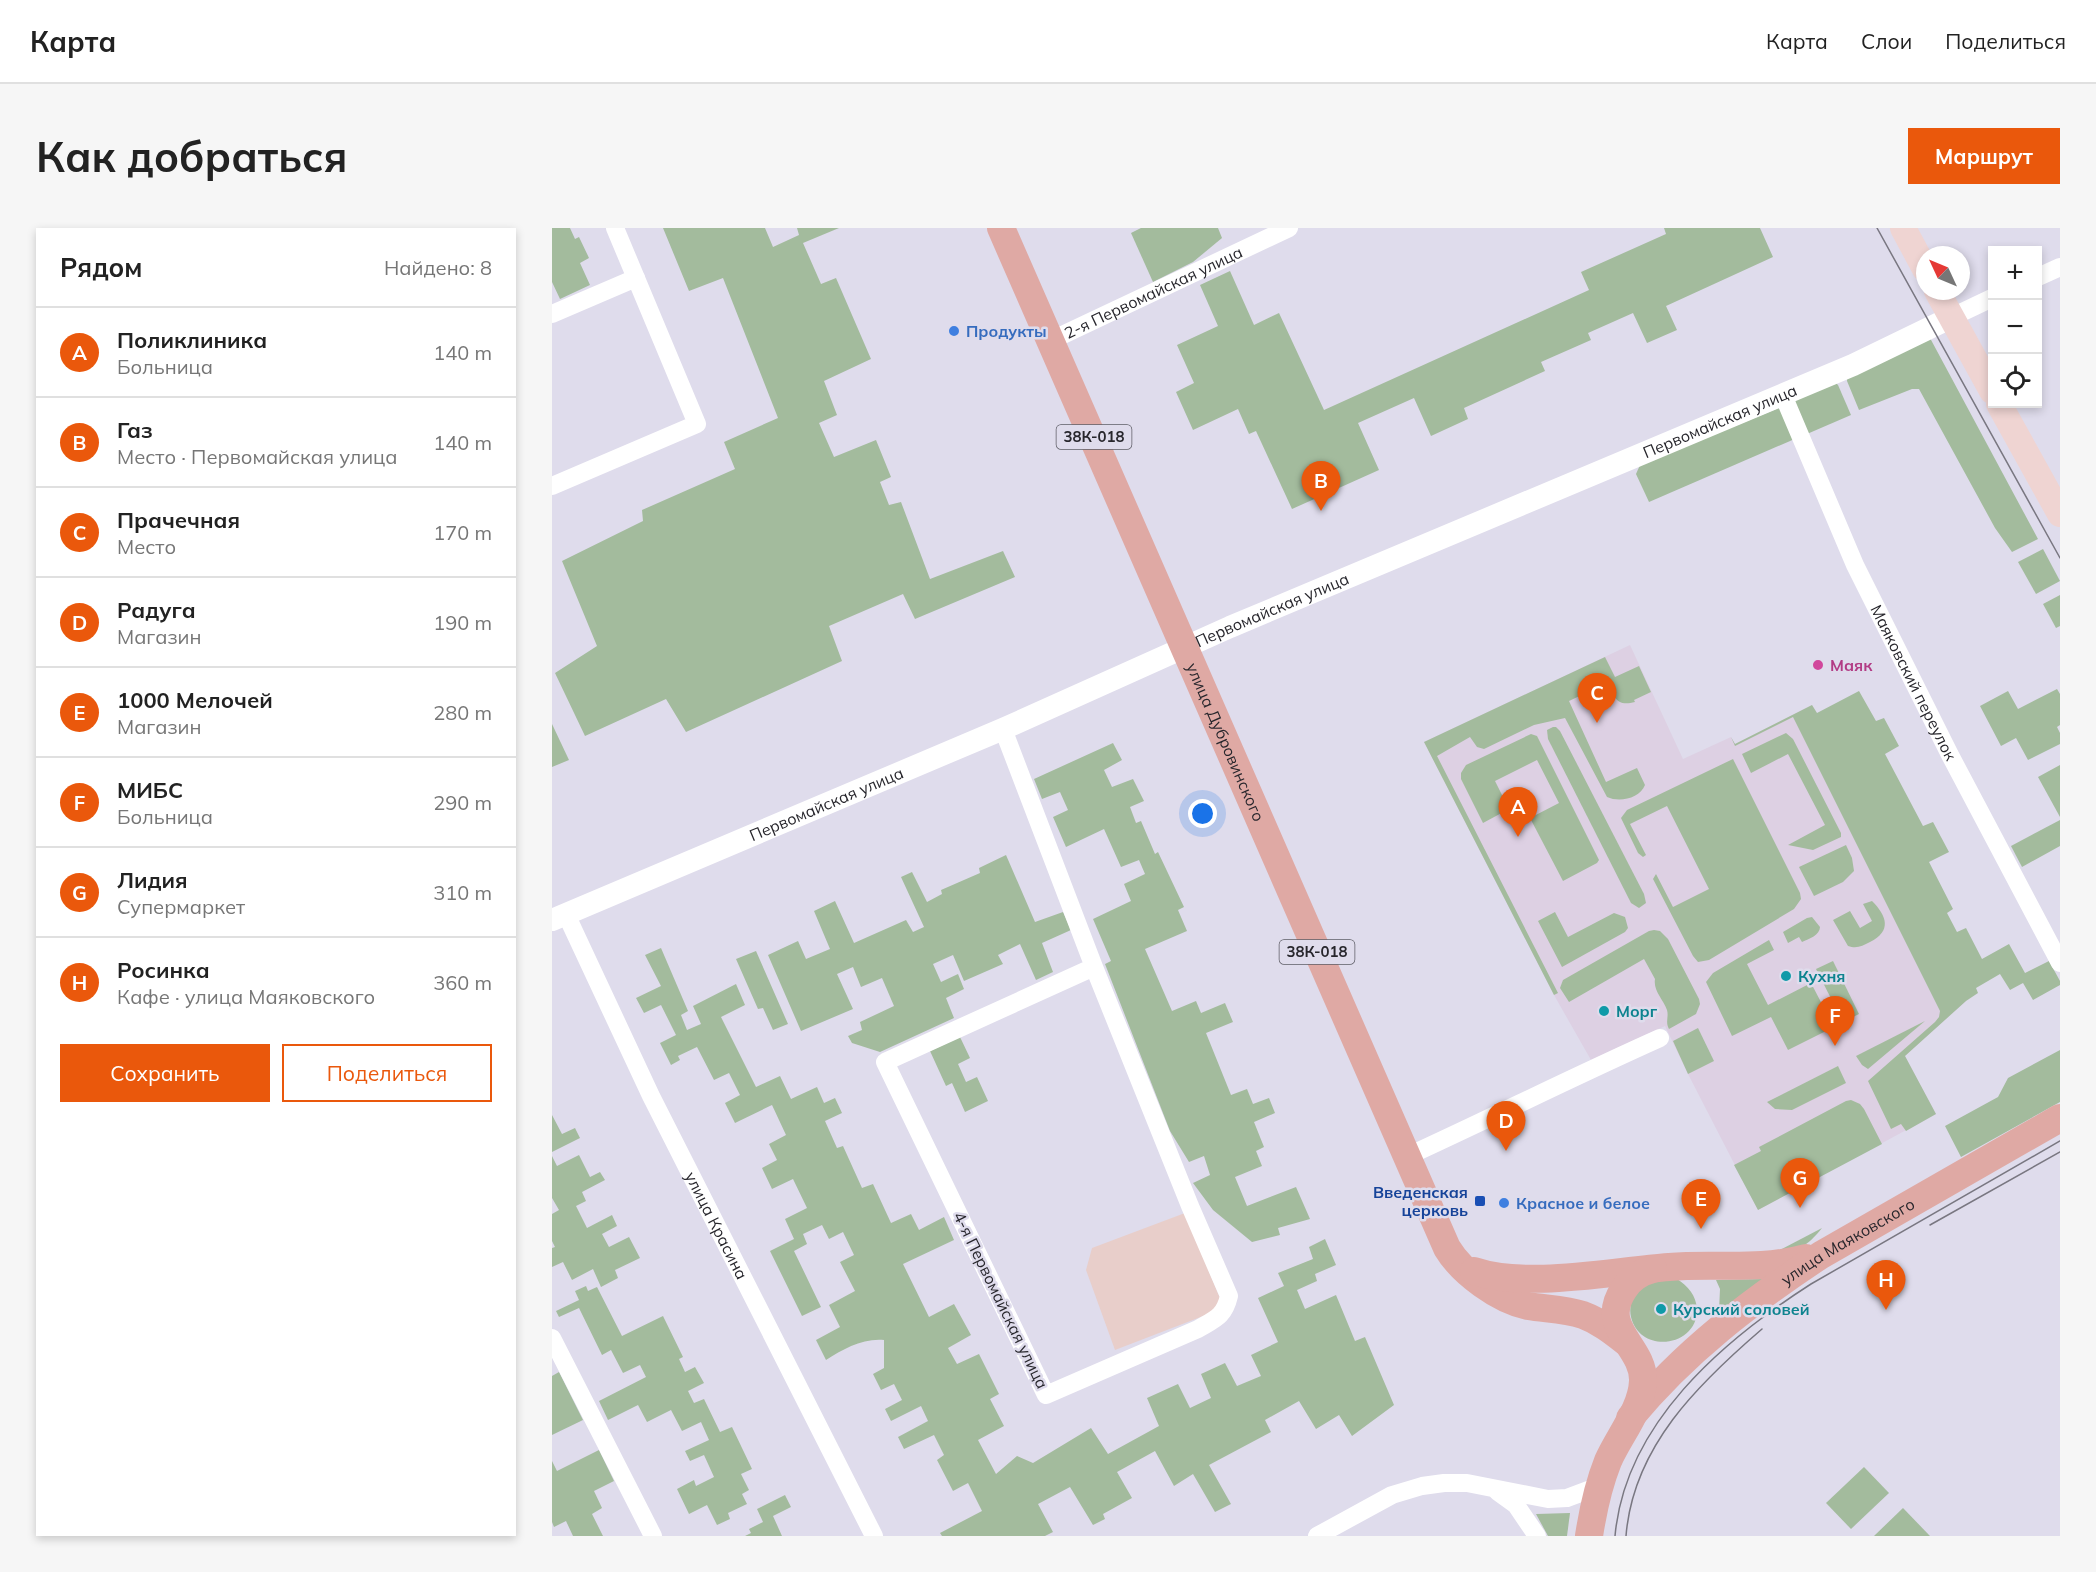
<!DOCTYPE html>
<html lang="ru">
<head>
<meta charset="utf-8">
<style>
	:root { --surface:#fff; --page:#f6f6f6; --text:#222; --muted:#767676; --line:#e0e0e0; --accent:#ea580c }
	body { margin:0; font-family:Mulish,sans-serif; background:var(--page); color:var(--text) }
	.controls { position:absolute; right:18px; top:18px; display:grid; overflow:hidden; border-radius:0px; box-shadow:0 3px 9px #0003 }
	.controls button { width:54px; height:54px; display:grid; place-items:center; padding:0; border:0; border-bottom:2px solid var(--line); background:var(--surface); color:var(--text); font:30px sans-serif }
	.compass { position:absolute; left:1364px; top:18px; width:54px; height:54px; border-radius:50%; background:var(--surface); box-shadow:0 3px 9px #0003; rotate:314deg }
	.you { position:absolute; left:651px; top:586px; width:21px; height:21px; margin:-15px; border:4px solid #fff; border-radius:50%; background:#1a73e8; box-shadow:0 0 0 9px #1a73e833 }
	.badge { display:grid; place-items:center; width:39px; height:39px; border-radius:50%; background:var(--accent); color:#fff; font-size:20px; font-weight:700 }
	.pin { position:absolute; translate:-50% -50px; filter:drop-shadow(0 2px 3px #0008) }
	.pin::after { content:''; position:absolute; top:32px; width:21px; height:18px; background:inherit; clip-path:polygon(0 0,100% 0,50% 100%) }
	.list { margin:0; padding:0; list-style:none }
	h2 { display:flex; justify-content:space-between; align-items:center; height:78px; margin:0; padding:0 24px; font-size:26px }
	h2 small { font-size:20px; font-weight:400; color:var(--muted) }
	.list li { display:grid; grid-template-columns:39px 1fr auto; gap:18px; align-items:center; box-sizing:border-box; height:90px; padding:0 24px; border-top:2px solid var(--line) }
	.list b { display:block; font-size:22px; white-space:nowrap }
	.list p { margin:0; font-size:20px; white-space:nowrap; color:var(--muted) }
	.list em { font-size:20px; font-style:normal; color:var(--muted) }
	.actions { display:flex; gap:12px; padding:18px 24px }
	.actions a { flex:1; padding:14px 0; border:2px solid var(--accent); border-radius:0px; text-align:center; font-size:21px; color:var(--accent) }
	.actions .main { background:var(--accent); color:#fff }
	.icon { flex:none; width:33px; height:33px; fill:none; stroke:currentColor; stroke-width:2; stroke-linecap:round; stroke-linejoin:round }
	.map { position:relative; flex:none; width:1508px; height:1308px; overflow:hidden; border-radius:0px }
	header { display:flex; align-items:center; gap:36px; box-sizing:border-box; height:84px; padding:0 30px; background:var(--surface); border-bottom:2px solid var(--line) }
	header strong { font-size:28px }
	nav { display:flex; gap:33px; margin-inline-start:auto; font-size:21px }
	.intro { display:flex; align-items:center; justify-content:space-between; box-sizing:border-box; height:144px; padding:0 36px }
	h1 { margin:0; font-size:42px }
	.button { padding:15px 27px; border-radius:0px; background:var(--accent); color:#fff; font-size:21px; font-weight:700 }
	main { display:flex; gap:36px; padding:0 36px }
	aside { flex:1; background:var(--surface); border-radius:0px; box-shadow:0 3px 9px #0003 }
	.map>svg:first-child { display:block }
	.industrial { fill:#e8ceca }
	.medical { fill:#ddd0e3 }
	.green { fill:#a3bb9d }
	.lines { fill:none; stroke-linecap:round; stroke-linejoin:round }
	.minor { stroke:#fff; stroke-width:18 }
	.tertiary { stroke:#fff; stroke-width:22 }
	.secondary { stroke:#efd4d2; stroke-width:26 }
	.primary { stroke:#dfa9a4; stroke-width:28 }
	.tram { stroke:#797781; stroke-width:1.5 }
	.shop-dot { fill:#3f7fe0; stroke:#dfdcec; stroke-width:2 }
	.hotel-dot { fill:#d1479c; stroke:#dfdcec; stroke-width:2 }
	.culture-dot { fill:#0f9aa8; stroke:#dfdcec; stroke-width:2 }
	.transit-dot { fill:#1a4fb4; stroke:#dfdcec; stroke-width:2 }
	.labels { text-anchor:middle; stroke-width:5; stroke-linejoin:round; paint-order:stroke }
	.shield { fill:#dfdcec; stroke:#5e5d66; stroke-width:1.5 }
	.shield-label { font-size:15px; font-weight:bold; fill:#27262c }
	.street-label { font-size:16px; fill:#27262c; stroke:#dfdcec }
	.shop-label { font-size:16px; font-weight:bold; fill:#366cbe; stroke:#dfdcec; text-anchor:start }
	.hotel-label { font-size:16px; font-weight:bold; fill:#b23c85; stroke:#dfdcec; text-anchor:start }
	.culture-label { font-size:16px; font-weight:bold; fill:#0d838f; stroke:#dfdcec; text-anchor:start }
	.transit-label { font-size:16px; font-weight:bold; fill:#164399; stroke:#dfdcec; text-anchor:end }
</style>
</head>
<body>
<header>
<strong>Карта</strong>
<nav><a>Карта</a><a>Слои</a><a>Поделиться</a></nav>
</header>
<div class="intro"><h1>Как добраться</h1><a class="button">Маршрут</a></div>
<main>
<aside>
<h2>Рядом<small>Найдено: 8</small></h2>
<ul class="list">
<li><span class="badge">A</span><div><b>Поликлиника</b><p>Больница</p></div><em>140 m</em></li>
<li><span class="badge">B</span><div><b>Газ</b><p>Место · Первомайская улица</p></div><em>140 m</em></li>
<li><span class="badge">C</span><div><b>Прачечная</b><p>Место</p></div><em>170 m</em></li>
<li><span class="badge">D</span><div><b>Радуга</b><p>Магазин</p></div><em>190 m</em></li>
<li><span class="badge">E</span><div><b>1000 Мелочей</b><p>Магазин</p></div><em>280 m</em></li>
<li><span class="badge">F</span><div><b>МИБС</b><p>Больница</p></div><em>290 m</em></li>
<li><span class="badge">G</span><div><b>Лидия</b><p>Супермаркет</p></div><em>310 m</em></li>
<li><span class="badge">H</span><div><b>Росинка</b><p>Кафе · улица Маяковского</p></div><em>360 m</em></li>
</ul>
<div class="actions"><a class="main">Сохранить</a><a>Поделиться</a></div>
</aside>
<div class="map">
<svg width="1508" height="1308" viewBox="0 0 1508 1308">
	<rect width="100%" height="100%" fill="#dfdcec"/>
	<path class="industrial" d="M633 985 672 1080 563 1122 534 1042 540 1020Z"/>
	<path class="medical" d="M1078 417 1131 531 1179 509 1183 516 1260 477 1414 773 1353 828 1384 886 1206 982 1136 846 1113 798 1039 832 1002 767 872 514Z"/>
	<g class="green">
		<path d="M0 0H18L23 11 27 9 37 30 28 35 38 57 8 71 0 54Z"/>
		<path d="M111 0H213L221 19 247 7 245 0H287L251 15 269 56 284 50 319 131 272 153 285 187 267 195 282 229 324 212 339 249 328 254 337 277 349 274 378 351 451 323 463 349 363 391 351 366 277 398 290 433 134 504 114 471 33 508 3 445 45 418 10 333 91 293 90 282 183 241 172 214 226 190 171 50 137 63Z"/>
		<path d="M589 0H666L670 10 641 34 601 54 579 5Z"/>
		<path d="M1112 0H1208L1221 29 1114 78 1125 102 1095 115 1081 85 1036 105 1039 112 989 134 993 143 912 180 916 191 879 208 862 170 806 195 827 242 740 281 704 203 697 206 686 181 641 202 624 164 642 155 625 117 666 98 648 57 678 43 702 97 727 85 772 182 1037 62 1029 44 1114 6Z"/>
		<path d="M1378 110 1486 311 1460 324 1443 300 1367 161H1360L1307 182 1295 153V148Z"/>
		<path d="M1283 154 1286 157 1299 187 1255 206 1242 176 1244 171Z"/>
		<path d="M1229 179 1245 210 1097 274 1084 246 1088 237Z"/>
		<path d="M1491 321 1508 353 1484 366 1466 334Z"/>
		<path d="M1508 367V398L1504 400 1491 376Z"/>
		<path d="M1053 429 1063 449 1087 438 1099 464 1082 472 1083 474C1064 479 1063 469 1055 455L1017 473 1054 554 1085 540 1093 557C1088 570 1068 575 1055 569L1013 490 982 497 932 521 925 519 918 509 885 528 1006 765 1002 767 872 514Z"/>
		<path d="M1505 461 1508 466V497L1505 499 1508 505V516L1476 532 1464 510 1449 518 1428 478 1456 463 1466 481Z"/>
		<path d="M1307 463 1324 493 1332 490 1347 518 1333 526 1371 598 1381 594 1397 624 1377 634 1401 681 1395 685 1405 704 1414 700 1430 731 1457 716 1473 745 1497 733 1508 753V757L1481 772 1471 755 1458 762 1448 746 1424 760 1426 765 1414 773 1353 828 1384 886 1354 903 1349 896 1339 901 1316 853 1383 794 1387 789 1388 783 1241 489 1183 518 1179 509 1183 516 1260 477 1265 485Z"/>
		<path d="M0 496 17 532 0 539Z"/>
		<path d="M1001 499H1004L1008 503 1092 666 1094 675 1087 680 1079 675 996 511 995 502Z"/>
		<path d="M1234 505 1241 511 1289 605V609L1261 622 1236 617 1273 597 1236 526 1199 545 1190 526Z"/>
		<path d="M979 506 985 508 1047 632 1045 635 1011 653 978 590 1007 575 985 532 943 553 957 581 931 595 909 551V545L914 537Z"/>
		<path d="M561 515 570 532 552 542 560 559 581 551 592 573 578 579 584 595 589 593 603 626 606 624 632 679 626 682 635 703 593 721 620 783 644 773 649 785 673 775 681 794 654 805 679 867 695 861 701 876 717 870 723 885 702 894 712 919 704 923 710 938 683 949 695 978 744 959 758 991 726 1000 728 1007 700 1014 661 982 641 955 658 947 652 928 637 934 618 903 553 736 559 733 541 691 579 673 572 656 593 646 587 632 569 639 552 601 514 619 501 589 516 582 508 564 490 571 482 551Z"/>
		<path d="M1181 531 1248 665 1249 671 1242 681 1157 732 1146 734 1141 728 1101 651 1104 646 1121 679 1157 661 1115 578 1078 596 1094 627 1091 629 1086 625 1069 590 1075 582Z"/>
		<path d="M1508 537V589L1486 549Z"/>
		<path d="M1508 592V618L1470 639 1459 618Z"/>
		<path d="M1294 617 1300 630 1302 643 1291 654 1262 668 1247 639Z"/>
		<path d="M454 627 483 694 511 684 519 702 490 715 501 744 484 752 468 716 446 727 451 736 412 753 401 727 381 736 389 754 406 746 412 761 394 770 402 790 328 824 300 815 296 808 310 802 308 794 342 778 330 750 309 759 301 739 285 746 301 781 249 803 216 727 246 713 254 731 278 721 262 683 283 673 302 715 354 692 361 704 372 699 349 649 360 644 375 674 390 666 389 662 428 645 427 640Z"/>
		<path d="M1320 673C1335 688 1340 703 1318 714 1310 718 1305 721 1296 718L1281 692 1298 683 1308 700 1320 693 1311 676Z"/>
		<path d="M1003 684 1016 709 1062 685 1073 689 1076 700 1073 704 1010 739 986 693Z"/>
		<path d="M1260 689 1268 699C1268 707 1257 711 1250 714L1247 709 1236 715 1231 704 1255 690Z"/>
		<path d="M1102 702 1108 703 1116 711 1147 771 1148 776 1144 786 1117 801C1113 794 1117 789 1115 782 1111 771 1101 763 1103 751L1092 731 1017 774 1008 760 1011 752 1097 703Z"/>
		<path d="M1217 712 1222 722 1195 736 1216 777 1259 755 1282 799 1236 822 1219 789 1180 808 1154 754 1161 745Z"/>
		<path d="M109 720 136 783 129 787 135 802 149 796 141 778 184 756 193 777 169 789 204 859 228 848 239 871 265 859 272 875 283 870 290 885 273 893 285 920 291 918 310 960 321 956 339 995 359 986 367 1002 392 989 402 1012 351 1036 377 1089 402 1076 419 1107 396 1120 405 1136 427 1126 447 1166 438 1171 452 1198 426 1212 444 1246 465 1228 481 1235 539 1200 556 1226 607 1198 595 1170 626 1156 638 1180 659 1170 649 1146 673 1135 685 1158 709 1148 699 1127 726 1114 706 1070 732 1058 726 1045 761 1031 757 1019 773 1011 784 1037 763 1046 765 1053 745 1062 753 1081 784 1067 803 1113 813 1109 842 1177 800 1208 787 1187 764 1201 747 1173 713 1192 719 1204 657 1237 679 1276 663 1284 641 1246 622 1258 603 1223 565 1244 580 1270 551 1286 553 1291 541 1297 518 1259 486 1276 501 1304 493 1308H390L388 1305 430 1283 416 1255 401 1263 385 1232 392 1227 382 1207 352 1221 346 1209 376 1193 369 1178 339 1193 333 1181 350 1172 342 1156 329 1162 321 1146 332 1140V1112C311 1110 291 1121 274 1132L264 1112 288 1099 277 1077 303 1063 288 1034 302 1027 291 1004 277 1011 270 997 251 1006 255 1016 242 1023 269 1079 250 1088 218 1023 242 1011 233 991 255 980 241 951 220 961 210 940 225 932 217 916 234 907 220 877 183 895 173 875 188 867 177 845 162 852 145 819 126 828 128 832 119 837 108 815 124 807 109 777 92 785 84 770 109 758 93 727Z"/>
		<path d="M204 723 236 796 221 802 211 780 206 781 184 731Z"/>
		<path d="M1281 733 1307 786 1291 794 1264 741Z"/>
		<path d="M1373 793 1316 841 1310 837 1304 828Z"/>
		<path d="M1146 800 1162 833 1136 846 1121 813Z"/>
		<path d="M408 809 418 830 406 836 414 854 425 849 436 873 413 884 400 855 394 858 378 823Z"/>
		<path d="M1508 822V874L1409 929 1393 898 1446 869 1456 850Z"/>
		<path d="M1286 838 1294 855 1240 882 1223 881 1215 874Z"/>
		<path d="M1299 872 1308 876 1312 881 1330 916 1206 982 1182 937 1209 923 1207 919 1294 873Z"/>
		<path d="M0 887 10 906 23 900 28 910 0 924Z"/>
		<path d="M27 927 38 949 48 944 53 952 30 964 34 973 24 978 35 1000 60 987 65 998 50 1006 57 1019 77 1009 88 1030 63 1042 66 1050 49 1059 41 1041 20 1052 11 1034 0 1039V1020L3 1019 0 1013V986L7 982 0 970V928L5 938Z"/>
		<path d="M1270 1000C1258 1015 1244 1027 1224 1024Z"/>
		<path d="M1125 1051C1136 1058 1144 1067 1145 1081 1146 1119 1088 1127 1079 1089 1078 1085 1078 1080 1079 1075 1082 1069 1087 1062 1091 1055Z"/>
		<path d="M1212 1051 1167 1083 1168 1061 1164 1052Z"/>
		<path d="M34 1058 36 1063 45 1059 70 1108 111 1088 131 1129 127 1131 133 1144 143 1139 152 1155 136 1163 142 1175 152 1171 168 1204 180 1199 200 1241 189 1246 197 1262 190 1266 195 1276 176 1285 178 1291 165 1297 155 1277 137 1286 125 1261 142 1252 144 1258 162 1249 152 1227 138 1233 133 1223 157 1212 149 1194 130 1203 119 1182 95 1194 86 1177 56 1192 47 1173 94 1149 88 1137 71 1145 59 1122 50 1127 27 1080 7 1089 4 1083 27 1072 23 1063Z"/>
		<path d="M7 1144 31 1192 0 1207V1148Z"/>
		<path d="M47 1222 62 1253 42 1263 50 1280 40 1286 51 1308H21L14 1293 2 1299 0 1294V1233L5 1243Z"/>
		<path d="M1312 1239 1337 1265 1299 1301 1274 1275Z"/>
		<path d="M233 1267 239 1279 221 1288 230 1308H193L199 1305 197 1301 211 1294 205 1281Z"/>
		<path d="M1351 1280 1378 1308H1322Z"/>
		<path d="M1018 1285 1015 1308H996L984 1286Z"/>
	</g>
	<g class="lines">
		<g class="minor">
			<path d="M1486 49 1508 39"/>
			<path d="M0 86 84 50"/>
			<path d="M1400 89 1440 70"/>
			<path id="s1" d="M500 112 737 0"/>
			<path id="s2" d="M1231 167 1303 337 1398 527 1508 735"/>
			<path d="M0 258 145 196 63 0"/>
			<path d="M451 501 542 739 638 978 677 1068C672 1089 663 1091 646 1101L494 1167 333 834 542 739"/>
			<path id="s3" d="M14 686 99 868 322 1308"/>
			<path d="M854 929C939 890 1023 848 1108 810"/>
			<path d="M0 1110 101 1308"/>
			<path d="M946 1264 964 1277 985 1308"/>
			<path d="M765 1308 840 1267 870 1258 892 1255H915L996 1271 1015 1270 1047 1258"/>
		</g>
		<path class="tertiary" id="s4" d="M0 692 451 501 678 399 1301 137 1400 89"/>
		<g class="secondary">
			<path d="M1351 0 1373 41"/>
			<path d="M1385 63 1440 163"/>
			<path d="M1447 176 1508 286"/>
		</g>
		<g class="primary">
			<path id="s5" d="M449 0 895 1020C910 1045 947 1072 976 1078 994 1081 1013 1081 1031 1087 1047 1093 1060 1103 1074 1114"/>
			<path d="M922 1043C975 1061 1060 1043 1117 1039 1165 1035 1206 1043 1254 1030"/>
			<path id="s6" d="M1078 1190C1132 1124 1198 1074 1269 1027L1508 890"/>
			<path d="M1037 1308C1041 1282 1046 1258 1056 1233 1067 1208 1090 1181 1091 1153 1092 1117 1045 1101 1072 1061 1079 1050 1089 1044 1101 1041"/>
		</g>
		<g class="tram">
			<path d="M1325 0 1508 330"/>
			<path d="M1378 997 1508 924"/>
			<path d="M1063 1308C1073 1196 1170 1113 1259 1056L1508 913"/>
			<path d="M1074 1308C1081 1219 1146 1156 1210 1101"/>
		</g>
	</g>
	<g class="shop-dot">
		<circle cx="402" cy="103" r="6"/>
		<circle cx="952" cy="975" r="6"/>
	</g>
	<circle class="hotel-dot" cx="1266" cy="437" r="6"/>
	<g class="culture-dot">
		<circle cx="1234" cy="748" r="6"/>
		<circle cx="1052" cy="783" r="6"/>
		<circle cx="1109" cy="1081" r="6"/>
	</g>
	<rect class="transit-dot" x="922" y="967" width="12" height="12" rx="3"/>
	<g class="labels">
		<g class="shield">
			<rect x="504.5" y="197" width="75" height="24" rx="4.5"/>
			<rect x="727.5" y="712" width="75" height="24" rx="4.5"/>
		</g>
		<g class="shield-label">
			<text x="542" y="214">38К-018</text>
			<text x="765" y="729">38К-018</text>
		</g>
		<g class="street-label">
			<text dy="6" stroke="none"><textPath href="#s1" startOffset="112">2-я Первомайская улица</textPath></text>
			<text dy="6" stroke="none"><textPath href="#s4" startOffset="1270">Первомайская улица</textPath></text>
			<text dy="6" stroke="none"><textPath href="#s4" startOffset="784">Первомайская улица</textPath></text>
			<text dy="6" stroke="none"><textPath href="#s2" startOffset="316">Маяковский переулок</textPath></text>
			<text dy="6" stroke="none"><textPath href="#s5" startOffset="561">улица Дубровинского</textPath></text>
			<text dy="6" stroke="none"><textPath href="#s4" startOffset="298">Первомайская улица</textPath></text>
			<text dy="6" stroke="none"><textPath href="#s3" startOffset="346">улица Красина</textPath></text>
			<text dy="6" stroke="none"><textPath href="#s6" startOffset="282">улица Маяковского</textPath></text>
			<text transform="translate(449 1072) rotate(64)" y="6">4-я Первомайская улица</text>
		</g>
		<g class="shop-label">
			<text x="414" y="109">Продукты</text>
			<text x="964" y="981">Красное и белое</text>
		</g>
		<g class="hotel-label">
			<text x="1278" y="443">Маяк</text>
		</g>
		<g class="culture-label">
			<text x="1246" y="754">Кухня</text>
			<text x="1064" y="789">Морг</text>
			<text x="1121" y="1087">Курский соловей</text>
		</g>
		<g class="transit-label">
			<text x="916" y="970">Введенская<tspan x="916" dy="18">церковь</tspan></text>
		</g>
	</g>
</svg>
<div class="controls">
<button>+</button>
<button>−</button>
<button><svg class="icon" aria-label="locate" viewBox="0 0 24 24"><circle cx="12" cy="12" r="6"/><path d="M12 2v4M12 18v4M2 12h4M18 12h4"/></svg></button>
</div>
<svg class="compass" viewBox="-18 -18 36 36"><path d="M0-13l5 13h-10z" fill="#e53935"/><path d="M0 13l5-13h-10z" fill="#767676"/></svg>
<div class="you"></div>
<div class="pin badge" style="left:966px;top:609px">A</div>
<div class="pin badge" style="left:769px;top:283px">B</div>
<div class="pin badge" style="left:1045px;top:495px">C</div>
<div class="pin badge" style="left:954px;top:923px">D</div>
<div class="pin badge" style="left:1149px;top:1001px">E</div>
<div class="pin badge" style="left:1283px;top:818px">F</div>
<div class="pin badge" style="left:1248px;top:980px">G</div>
<div class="pin badge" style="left:1334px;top:1082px">H</div>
</div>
</main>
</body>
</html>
